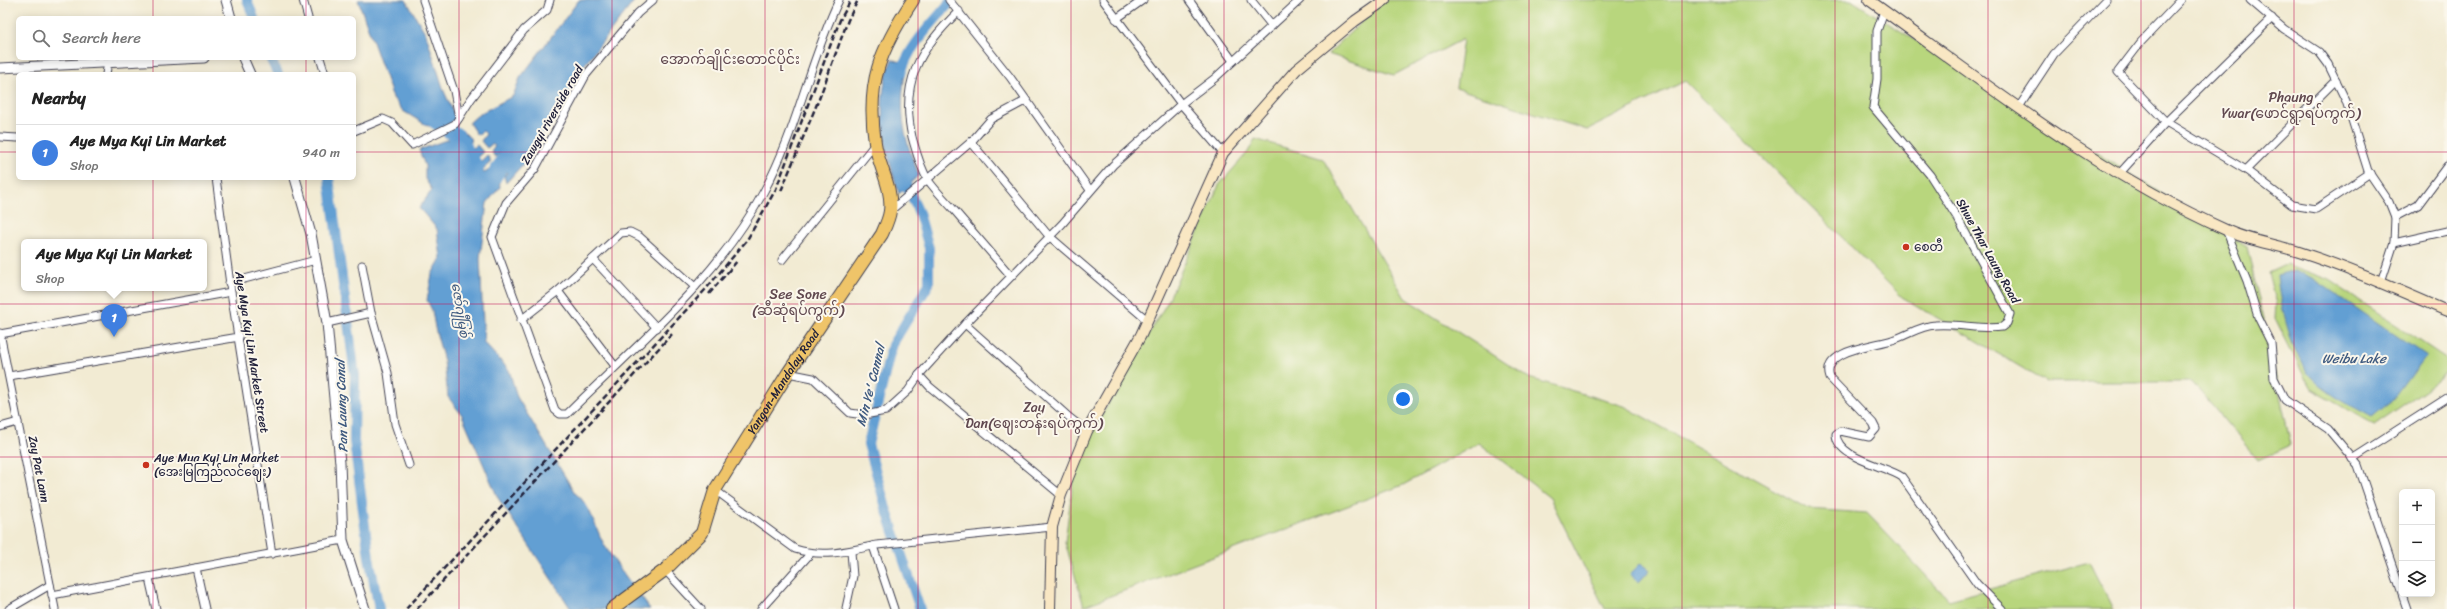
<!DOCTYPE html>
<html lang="en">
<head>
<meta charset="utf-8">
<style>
	:root { --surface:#fff; --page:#f6f6f6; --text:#222; --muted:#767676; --line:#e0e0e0; --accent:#0b8043 }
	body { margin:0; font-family:Sriracha,"Noto Sans Myanmar",sans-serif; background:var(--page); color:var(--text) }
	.controls { position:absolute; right:12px; bottom:12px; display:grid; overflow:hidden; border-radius:6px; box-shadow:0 2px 10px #0003 }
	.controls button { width:36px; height:36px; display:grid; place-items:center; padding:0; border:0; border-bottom:1px solid var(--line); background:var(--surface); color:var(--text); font:20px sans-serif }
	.you { position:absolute; left:1403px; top:399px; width:14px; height:14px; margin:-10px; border:3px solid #fff; border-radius:50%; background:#1a73e8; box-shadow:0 0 0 6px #1a73e833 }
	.badge { display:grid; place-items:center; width:26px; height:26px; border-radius:50%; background:var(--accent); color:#fff; font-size:13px; font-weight:700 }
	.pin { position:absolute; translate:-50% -33px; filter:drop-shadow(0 1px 2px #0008) }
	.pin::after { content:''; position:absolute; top:21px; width:14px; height:12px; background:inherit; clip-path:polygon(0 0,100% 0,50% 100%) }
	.popup { position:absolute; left:21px; top:239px; width:186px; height:52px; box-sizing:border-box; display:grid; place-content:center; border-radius:6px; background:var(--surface); filter:drop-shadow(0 1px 3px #0005); font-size:13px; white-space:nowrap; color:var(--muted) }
	.popup b { font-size:15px; color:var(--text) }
	.popup::after { content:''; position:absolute; left:50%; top:100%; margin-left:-8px; border:8px solid transparent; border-top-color:var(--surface) }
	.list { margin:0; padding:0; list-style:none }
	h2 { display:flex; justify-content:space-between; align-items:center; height:52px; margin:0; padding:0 16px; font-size:17px }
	h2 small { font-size:13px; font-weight:400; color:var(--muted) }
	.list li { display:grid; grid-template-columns:26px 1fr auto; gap:12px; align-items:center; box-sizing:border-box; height:56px; padding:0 16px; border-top:1px solid var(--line) }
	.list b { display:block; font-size:15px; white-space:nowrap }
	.list p { margin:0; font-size:13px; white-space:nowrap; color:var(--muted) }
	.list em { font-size:13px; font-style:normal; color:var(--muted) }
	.icon { flex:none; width:22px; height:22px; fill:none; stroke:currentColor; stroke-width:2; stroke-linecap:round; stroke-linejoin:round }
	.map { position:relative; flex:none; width:2447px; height:609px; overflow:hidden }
	.search { position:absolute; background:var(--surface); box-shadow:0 2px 10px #0003; left:16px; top:16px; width:340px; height:44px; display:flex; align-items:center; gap:10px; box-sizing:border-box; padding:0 14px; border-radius:6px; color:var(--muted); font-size:15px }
	.panel { position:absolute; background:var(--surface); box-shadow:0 2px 10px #0003; left:16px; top:72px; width:340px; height:108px; border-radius:6px }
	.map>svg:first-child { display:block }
	.green { fill:#b8d67d; stroke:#6d7c5c }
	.water { fill:#629fd3; stroke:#426087 }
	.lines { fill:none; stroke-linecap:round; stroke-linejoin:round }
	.canal { stroke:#629fd3; stroke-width:10 }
	.river { stroke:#629fd3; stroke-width:16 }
	.minor-casing { stroke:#414052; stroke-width:9 }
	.tertiary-casing { stroke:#414052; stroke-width:11 }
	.secondary-casing { stroke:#414052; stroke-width:12 }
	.trunk-casing { stroke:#414052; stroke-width:14 }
	.minor { stroke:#fff; stroke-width:7 }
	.tertiary { stroke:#fff; stroke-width:9 }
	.secondary { stroke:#f9e7c3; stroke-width:10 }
	.trunk { stroke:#efc469; stroke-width:12 }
	.rail { stroke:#22223b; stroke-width:2.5; stroke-dasharray:6 3; stroke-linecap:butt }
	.grid { fill:none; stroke:#c2185b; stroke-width:1; stroke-opacity:0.55 }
	.poi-dot { fill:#c8321e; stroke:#fbf7ec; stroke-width:1.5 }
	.labels { text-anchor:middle; stroke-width:4; stroke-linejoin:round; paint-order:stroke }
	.street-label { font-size:12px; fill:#22223b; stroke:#fbf7ec }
	.poi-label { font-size:12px; fill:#22223b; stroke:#fbf7ec; text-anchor:start }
	.water-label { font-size:13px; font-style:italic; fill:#3f5a7f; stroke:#fbf7ec }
	.quarter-label { font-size:14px; fill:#614950; stroke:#fbf7ec }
</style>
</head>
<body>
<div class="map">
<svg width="2447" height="609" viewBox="0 0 2447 609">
	<rect width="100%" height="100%" fill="#fbf7ec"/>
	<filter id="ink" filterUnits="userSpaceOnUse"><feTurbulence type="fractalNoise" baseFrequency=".025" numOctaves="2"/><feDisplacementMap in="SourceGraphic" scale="8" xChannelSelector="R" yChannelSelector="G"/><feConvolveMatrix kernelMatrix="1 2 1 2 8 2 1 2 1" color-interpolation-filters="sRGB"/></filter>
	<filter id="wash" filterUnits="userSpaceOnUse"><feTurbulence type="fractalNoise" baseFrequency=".012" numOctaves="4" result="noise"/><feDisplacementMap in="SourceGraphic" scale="16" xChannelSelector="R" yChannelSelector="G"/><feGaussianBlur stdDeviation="0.9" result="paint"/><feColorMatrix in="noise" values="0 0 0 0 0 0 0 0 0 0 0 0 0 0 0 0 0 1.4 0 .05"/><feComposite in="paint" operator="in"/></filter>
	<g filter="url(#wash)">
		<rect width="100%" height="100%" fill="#f2ebd3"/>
		<g class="green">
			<path d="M1384 0H1851L2247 247 2291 445 2258 460 2192 382H2046L1902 297 1685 81 1587 130 1456 88 1463 39 1394 75 1328 54Z"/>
			<path d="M1255 139 1323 159 1405 298 1529 378 1624 406 1808 509 1867 513 1949 600 2089 562 2113 609H1605L1550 498 1479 443 1403 485 1084 606 1065 542 1076 459 1168 301 1219 185 1248 152Z"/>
			<path d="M2287 264 2329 280 2447 359V370L2438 381 2374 425 2310 388 2275 318 2276 304 2268 273Z"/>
		</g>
		<g class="water">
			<path d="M358 0H406L426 34 444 91 457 121 428 126 403 111 393 98Z"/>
			<path d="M579 0H635L578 73 563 106 549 120 533 153 506 183 504 176 507 173 504 169 502 171 499 163 503 160 500 153 495 157 491 151 495 146 492 144 487 148 481 141 486 134 483 131 477 135 469 123 479 114 513 96 520 78Z"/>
			<path d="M892 59 907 64C898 106 902 135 919 175L899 194C885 148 873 105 892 59Z"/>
			<path d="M463 131 472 140 463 148 468 152 477 145 483 152 474 160 478 164 487 155 491 162 482 170 484 173 495 167 497 174 487 180 490 186 499 178 500 187 487 203 480 258 484 343 509 370 517 397 575 493C593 506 595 532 608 551 621 571 636 590 650 609H571L498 498 462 415 448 397 444 361 435 328 432 310 427 300 432 274 441 258 437 229 419 208 432 190 425 179V166L419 150 457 136Z"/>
			<path d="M2295 270 2314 279 2426 356 2394 399 2372 417C2352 406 2330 396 2313 379 2293 361 2279 301 2277 275Z"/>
			<path d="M1641 563 1650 570 1639 582 1630 574Z"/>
		</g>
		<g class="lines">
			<g class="canal">
				<path d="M247 0 254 18"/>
				<path d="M270 58 278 74"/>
				<path d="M901 74C907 47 934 22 952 0"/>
				<path d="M902 175 919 213 929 248V284L892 345 868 444 886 508 920 609"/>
				<path d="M329 178 355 375 354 441 369 557 379 609"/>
			</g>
			<g class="river">
				<path d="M423 112 457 136 476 168"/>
				<path d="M475 201 488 186 512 148"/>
			</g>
		</g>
	</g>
	<g filter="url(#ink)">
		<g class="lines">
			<defs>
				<g id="minor">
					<path d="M303 0 308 18"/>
					<path d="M423 0 454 91 459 118"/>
					<path d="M653 0 638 13 586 75 535 169 506 203 492 237 555 410 560 414H567C637 344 717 280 764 191 797 131 809 62 839 0"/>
					<path d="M949 0 1010 77 1090 190"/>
					<path d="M1103 0 1181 104 1223 153"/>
					<path d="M1189 0 1233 61"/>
					<path d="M1251 0 1272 26"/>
					<path d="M2181 0 2141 42 2118 72 2166 122 2246 170 2292 205 2316 209 2370 173"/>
					<path d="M2250 0 2284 29 2319 52 2328 64 2346 101 2368 171 2389 202 2395 217 2394 243 2381 283"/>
					<path d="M959 11C919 49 900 82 912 137 916 151 920 167 928 180 935 190 945 200 954 210 973 232 992 254 1011 276"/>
					<path d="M1884 11 1877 31V79L1873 107 1930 175 1958 219 2010 314 2007 323 2002 327C1980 330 1958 323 1935 325 1919 326 1907 336 1892 340 1874 346 1820 350 1830 378L1873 423 1876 429 1869 437 1840 431 1836 434C1837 459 1887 466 1902 477L1977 584 2002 609"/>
					<path d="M1116 19 1143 0"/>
					<path d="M320 58 325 74"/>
					<path d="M106 74 108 62"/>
					<path d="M2019 107 2054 54 2106 0"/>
					<path d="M354 131 383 119 392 123 412 145 455 124 471 99 524 30 547 10 550 0"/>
					<path d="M0 137 18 138"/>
					<path d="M971 142 1049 236 1147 320"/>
					<path d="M2246 170 2336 80"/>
					<path d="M2120 173 2166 122 2272 18"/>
					<path d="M216 178 231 292 272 554"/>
					<path d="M890 211 971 142 991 119 1025 101"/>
					<path d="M2395 217 2418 205 2447 166"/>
					<path d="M2226 230 2247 281 2258 317 2271 343 2274 378 2285 400 2328 429 2358 465 2407 609"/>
					<path d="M2394 243 2447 231"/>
					<path d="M593 259 657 328"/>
					<path d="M782 260 875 144"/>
					<path d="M362 265 371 313 388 373 395 424 409 465"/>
					<path d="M229 283 316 260"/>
					<path d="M521 320 558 291"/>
					<path d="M327 323 371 313"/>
					<path d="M965 324 1070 418 1087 431"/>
					<path d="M0 333 55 609"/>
					<path d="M0 334 231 292"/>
					<path d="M615 366 558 291 621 233 630 232 640 237 695 287"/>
					<path d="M788 373 813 378 850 413 864 415 886 411 908 391 919 375 965 324 1062 224 1113 165 1181 104 1215 78 1300 0"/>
					<path d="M919 375 930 387 1061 495"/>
					<path d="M9 376 239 337"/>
					<path d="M0 427 18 422"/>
					<path d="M2352 459 2447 398"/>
					<path d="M715 490 795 549C823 558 849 551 877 545L1052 527"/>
					<path d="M873 546 894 609"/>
					<path d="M196 568 205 609"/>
					<path d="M665 570 701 609"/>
					<path d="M149 578 156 609"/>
					<path d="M52 595 343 540"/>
					<path d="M846 608 853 576 851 552"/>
					<path d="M9 609 50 585"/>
					<path d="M761 609 810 554"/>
				</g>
				<g id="tertiary">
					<path d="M226 0 231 18"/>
					<path d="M243 58 250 74"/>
					<path d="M0 68 204 58"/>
					<path d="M295 178 311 234 327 323 340 463 343 540 365 609"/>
				</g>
				<g id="secondary">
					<path d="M1869 0C1984 82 2096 172 2226 230 2249 241 2274 244 2299 252 2349 268 2398 290 2447 311"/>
					<path d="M1050 609 1052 527 1061 495 1087 431 1141 335 1223 153 1296 70 1355 21 1385 0"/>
				</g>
				<g id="trunk">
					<path id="s1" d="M612 609 665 570 702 533 715 490 788 373 882 234C885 227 889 219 890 211 893 187 878 165 875 143 866 82 880 50 913 0"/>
				</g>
			</defs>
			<use href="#minor" class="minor-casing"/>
			<use href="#tertiary" class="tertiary-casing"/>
			<use href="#secondary" class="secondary-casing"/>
			<use href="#trunk" class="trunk-casing"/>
			<use href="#minor" class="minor"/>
			<use href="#tertiary" class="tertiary"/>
			<use href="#secondary" class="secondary"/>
			<use href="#trunk" class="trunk"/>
			<g class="rail">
				<path d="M781 191 819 99 848 20 858 0"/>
				<path d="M709 294 738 260"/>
				<path d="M406 609 705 290 747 240 776 189 840 20 851 0"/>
				<path d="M417 609 673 333"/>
			</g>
		</g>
	</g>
	<path class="grid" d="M153 0V18M306 0V18M459 0V609M612 0V609M765 0V609M918 0V609M1071 0V609M1224 0V609M1376 0V609M1529 0V609M1682 0V609M1835 0V609M1988 0V609M2141 0V609M2294 0V609M153 58V74M306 58V74M0 152H18M354 152H2447M153 178V609M306 178V609M0 304H2447M0 457H2447"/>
	<g class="poi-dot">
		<circle cx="1906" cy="247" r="4"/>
		<circle cx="146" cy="465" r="4"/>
	</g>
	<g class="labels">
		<g class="street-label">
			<text transform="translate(552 115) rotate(-60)" y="4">Zawgyi riverside road</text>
			<text transform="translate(1988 251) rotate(61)" y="4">Shwe Thar Laung Road</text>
			<text transform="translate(252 352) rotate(81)" y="4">Aye Mya Kyi Lin Market Street</text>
			<text dy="4" stroke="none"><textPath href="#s1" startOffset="291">Yangon-Mandalay Road</textPath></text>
			<text transform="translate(39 469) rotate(79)" y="4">Zay Pat Lann</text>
		</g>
		<g class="poi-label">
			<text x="1914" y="251">စေတီ</text>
			<text x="154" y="462">Aye Mya Kyi Lin Market<tspan x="154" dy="14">(အေးမြကြည်လင်ဈေး)</tspan></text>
		</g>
		<g class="water-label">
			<text transform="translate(461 310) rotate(81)" y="5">ဇော်ဂျီမြစ်</text>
			<text x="2354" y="363">Weibu Lake</text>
			<text transform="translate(870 385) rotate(-76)" y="5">Min Ye' Cannal</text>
			<text transform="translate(341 406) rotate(-92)" y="5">Pan Laung Canal</text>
		</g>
		<g class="quarter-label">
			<text x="730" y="64">အောက်ချိုင်းတောင်ပိုင်း</text>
			<text x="2291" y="102">Phaung<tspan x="2291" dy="16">Ywar(ဖောင်ရွာရပ်ကွက်)</tspan></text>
			<text x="798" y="299">See Sone<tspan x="798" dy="16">(ဆီဆုံရပ်ကွက်)</tspan></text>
			<text x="1034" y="412">Zay<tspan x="1034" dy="16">Dan(ဈေးတန်းရပ်ကွက်)</tspan></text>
		</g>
	</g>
</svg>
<div class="controls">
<button>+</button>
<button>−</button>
<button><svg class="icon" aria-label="layers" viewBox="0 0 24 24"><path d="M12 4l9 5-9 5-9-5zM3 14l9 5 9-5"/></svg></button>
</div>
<div class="you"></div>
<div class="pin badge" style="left:114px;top:337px;background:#3f7fe0">1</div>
<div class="popup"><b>Aye Mya Kyi Lin Market</b>Shop</div>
<div class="search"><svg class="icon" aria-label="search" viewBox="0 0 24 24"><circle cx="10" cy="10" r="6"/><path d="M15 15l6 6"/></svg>Search here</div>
<section class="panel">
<h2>Nearby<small></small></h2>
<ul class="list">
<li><span class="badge" style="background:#3f7fe0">1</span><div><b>Aye Mya Kyi Lin Market</b><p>Shop</p></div><em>940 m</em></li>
</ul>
</section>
</div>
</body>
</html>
